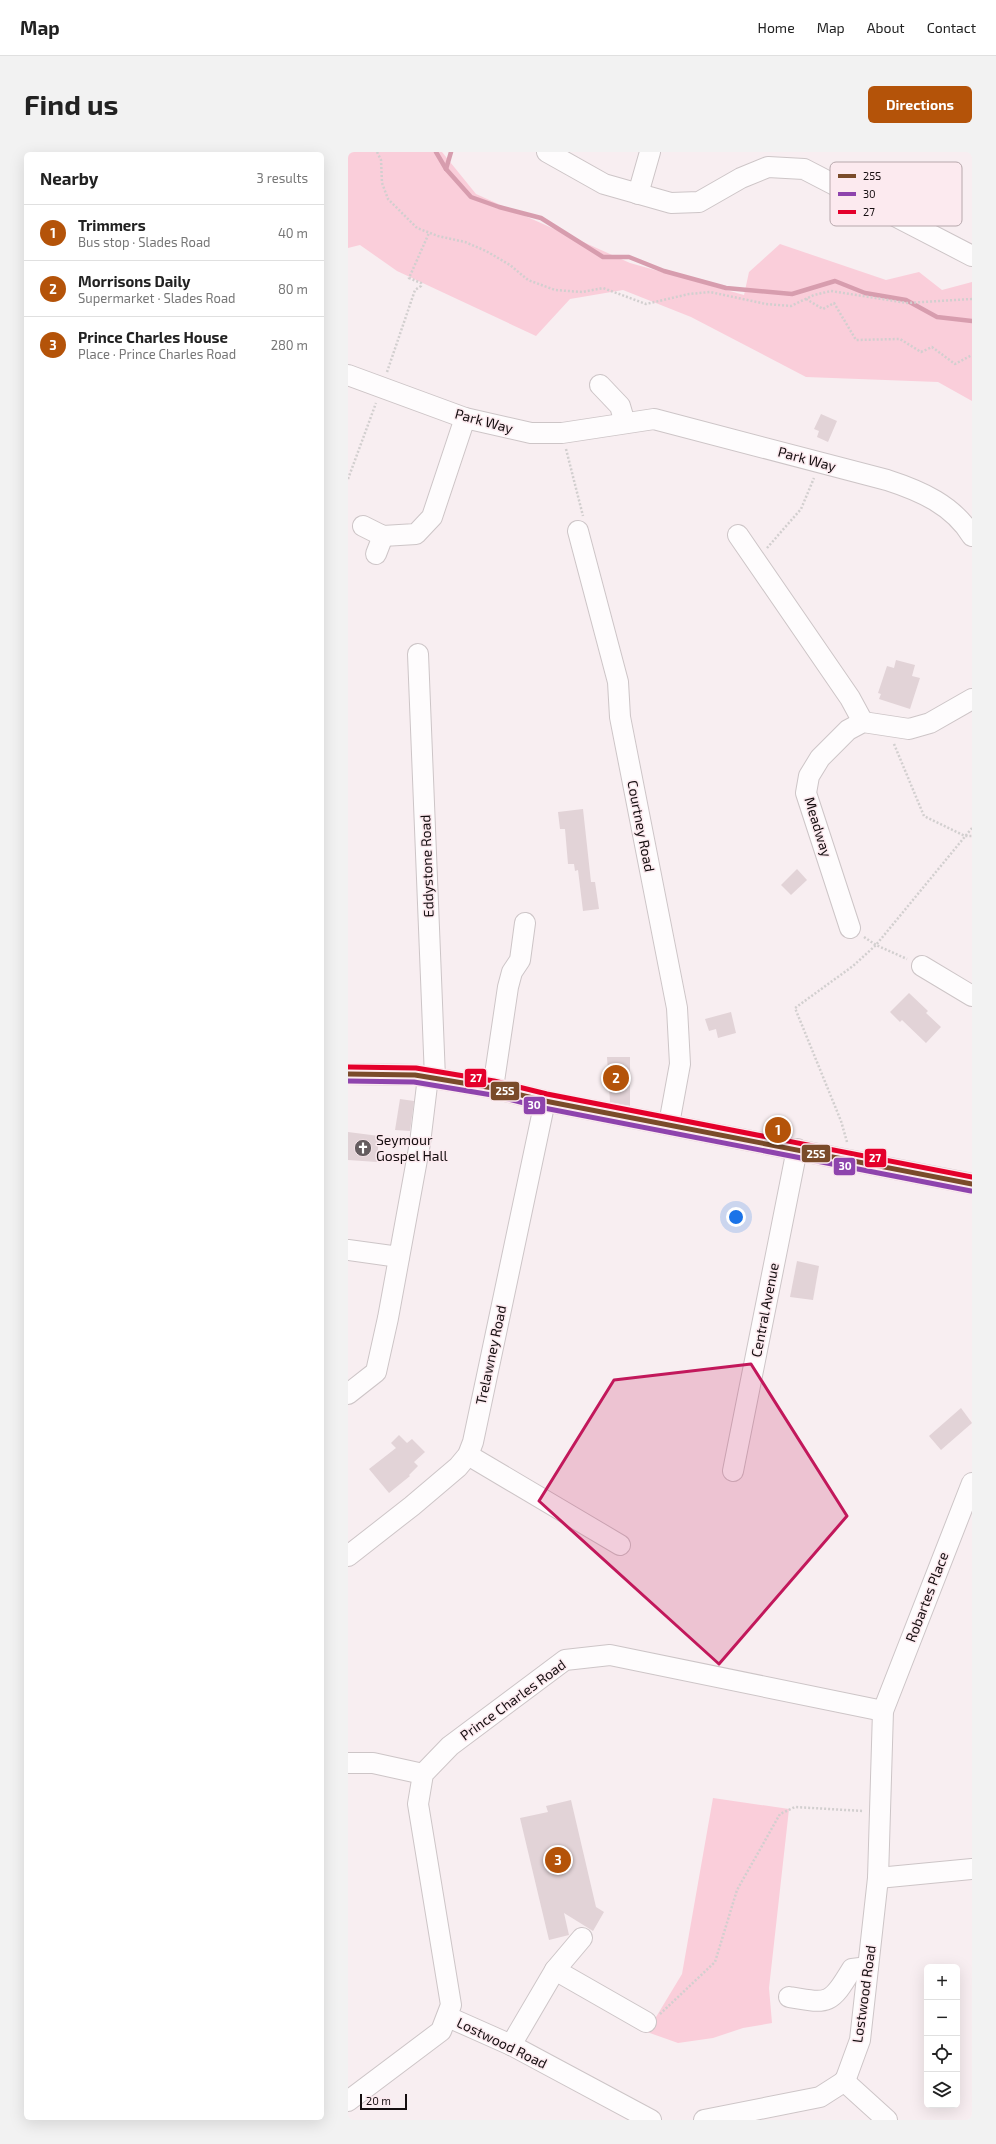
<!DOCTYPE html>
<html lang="en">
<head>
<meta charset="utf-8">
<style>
	:root { --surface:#fff; --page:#f2f2f2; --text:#222; --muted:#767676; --line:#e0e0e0; --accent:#b45309 }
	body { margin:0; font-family:"Exo 2",sans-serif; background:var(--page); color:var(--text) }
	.controls { position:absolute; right:12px; bottom:12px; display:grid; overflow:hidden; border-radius:6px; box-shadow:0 4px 16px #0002 }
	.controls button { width:36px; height:36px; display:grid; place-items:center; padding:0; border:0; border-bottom:1px solid var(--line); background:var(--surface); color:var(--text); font:20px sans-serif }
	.scale { position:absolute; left:12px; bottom:10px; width:47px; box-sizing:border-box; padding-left:4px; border:2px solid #150e10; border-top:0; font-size:11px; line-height:14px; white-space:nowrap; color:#150e10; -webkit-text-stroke:3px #fceaef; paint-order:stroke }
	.you { position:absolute; left:388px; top:1065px; width:14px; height:14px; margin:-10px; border:3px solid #fff; border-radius:50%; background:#1a73e8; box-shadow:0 0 0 6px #1a73e833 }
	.badge { display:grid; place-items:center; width:26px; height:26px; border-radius:50%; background:var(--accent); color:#fff; font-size:13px; font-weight:700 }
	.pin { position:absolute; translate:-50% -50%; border:2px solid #fff; box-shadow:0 1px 4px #0006 }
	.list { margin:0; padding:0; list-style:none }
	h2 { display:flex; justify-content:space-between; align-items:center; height:52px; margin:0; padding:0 16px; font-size:17px }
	h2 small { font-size:13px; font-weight:400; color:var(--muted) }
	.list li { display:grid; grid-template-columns:26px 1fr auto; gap:12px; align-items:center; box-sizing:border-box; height:56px; padding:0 16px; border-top:1px solid var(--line) }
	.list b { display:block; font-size:15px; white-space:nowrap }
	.list p { margin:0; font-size:13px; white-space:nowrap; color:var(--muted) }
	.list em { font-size:13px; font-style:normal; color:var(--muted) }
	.icon { flex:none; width:22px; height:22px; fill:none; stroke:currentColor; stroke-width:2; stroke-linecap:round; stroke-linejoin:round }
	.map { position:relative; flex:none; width:624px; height:1968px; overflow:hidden; border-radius:6px }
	header { display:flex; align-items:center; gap:24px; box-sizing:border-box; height:56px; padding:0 20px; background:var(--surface); border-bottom:1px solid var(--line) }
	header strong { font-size:19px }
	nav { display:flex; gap:22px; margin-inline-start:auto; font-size:14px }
	.intro { display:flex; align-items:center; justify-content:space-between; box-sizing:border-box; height:96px; padding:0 24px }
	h1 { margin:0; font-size:28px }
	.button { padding:10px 18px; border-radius:6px; background:var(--accent); color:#fff; font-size:14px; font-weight:700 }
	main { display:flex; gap:24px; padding:0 24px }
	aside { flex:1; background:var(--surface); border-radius:6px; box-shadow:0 4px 16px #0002 }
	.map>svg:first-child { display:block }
	.green { fill:#faceda }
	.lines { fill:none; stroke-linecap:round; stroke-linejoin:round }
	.stream { stroke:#d79dae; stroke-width:4.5 }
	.building { fill:#e2d3d7 }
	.minor-casing { stroke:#cdc5c7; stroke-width:22 }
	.path { stroke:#d2cfcf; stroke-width:2.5; stroke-dasharray:2 2; stroke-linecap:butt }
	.minor { stroke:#fefcfd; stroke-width:20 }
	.bus-1-casing { stroke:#fceaef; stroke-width:8 }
	.bus-2-casing { stroke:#fceaef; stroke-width:8 }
	.bus-3-casing { stroke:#fceaef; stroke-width:8 }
	.bus-1 { stroke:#7a4b2a; stroke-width:5 }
	.bus-2 { stroke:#8e44ad; stroke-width:5 }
	.bus-3 { stroke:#e4002b; stroke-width:5 }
	.marked { fill:#c2185b; fill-opacity:0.2; stroke:#c2185b; stroke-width:3; stroke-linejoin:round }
	.labels { text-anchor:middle; stroke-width:3; stroke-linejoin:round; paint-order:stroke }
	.street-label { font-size:14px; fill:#150e10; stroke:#fceaef }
	.poi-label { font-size:14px; fill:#150e10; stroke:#fceaef; text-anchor:start }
	.key { fill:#fceaef; stroke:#b7a8ac; stroke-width:1 }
	.key-label { font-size:11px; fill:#150e10 }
	.line-badge { stroke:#fceaef; stroke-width:1.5 }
	.badge-label { font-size:11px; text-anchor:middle; font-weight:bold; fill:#fff }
</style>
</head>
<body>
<header>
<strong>Map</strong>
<nav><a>Home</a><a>Map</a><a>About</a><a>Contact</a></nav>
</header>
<div class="intro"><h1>Find us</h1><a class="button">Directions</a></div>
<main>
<aside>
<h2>Nearby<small>3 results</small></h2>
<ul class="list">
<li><span class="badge">1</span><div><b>Trimmers</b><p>Bus stop · Slades Road</p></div><em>40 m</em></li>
<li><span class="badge">2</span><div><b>Morrisons Daily</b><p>Supermarket · Slades Road</p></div><em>80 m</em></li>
<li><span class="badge">3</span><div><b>Prince Charles House</b><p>Place · Prince Charles Road</p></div><em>280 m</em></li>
</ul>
</aside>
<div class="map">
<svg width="624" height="1968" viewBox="0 0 624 1968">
	<rect width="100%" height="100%" fill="#f8eef1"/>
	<g class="green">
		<path d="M0 0H94L128 42 282 111 396 143 401 120 432 92 538 128 571 120 594 138 624 130V249L590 230 458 225 343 165 275 138 222 147 188 184 49 119 12 93 0 96Z"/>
		<path d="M365 1646 441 1657 421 1836 424 1871 395 1876 365 1886 330 1891 299 1880 334 1822Z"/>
	</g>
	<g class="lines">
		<g class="stream">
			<path d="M88 0 98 17 123 45 151 55 193 66 255 105H281L316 119 378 136 444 142 487 129 517 141 558 148 589 165 624 169"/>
			<path d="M98 17 103 0"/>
		</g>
	</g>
	<g class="building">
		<path d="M473 262 489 269 480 290 469 285 471 279 466 277Z"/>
		<path d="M548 508 567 513 564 524 572 526 562 557 531 547 533 542 530 541 539 514 546 516Z"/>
		<path d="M235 657 243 730H247L251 757 235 759 230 718 227 719 226 712H220L217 677H212L210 660Z"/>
		<path d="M449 717 459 728 443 743 433 733Z"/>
		<path d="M561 841 580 859 578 861 593 875 578 891 554 868 552 870 542 860Z"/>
		<path d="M383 860 388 881 370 886 368 877 361 879 357 867Z"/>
		<path d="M259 905H282V954L262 950Z"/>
		<path d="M52 947 66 949 62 979 47 978Z"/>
		<path d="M0 980 31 984 29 1010 0 1008Z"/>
		<path d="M449 1109 471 1114 465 1148 442 1145Z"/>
		<path d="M613 1256 624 1271 593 1298 581 1284Z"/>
		<path d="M51 1283 59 1291 64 1287 77 1300 66 1310 70 1314 61 1323 62 1324 41 1341 21 1317 48 1296 43 1291Z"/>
		<path d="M223 1648 248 1755 256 1760 245 1779 216 1761 221 1783 201 1788 172 1666 200 1660 198 1654Z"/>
	</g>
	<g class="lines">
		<defs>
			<g id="minor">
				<path d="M199 0 256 32 323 51 351 50 393 26 420 15 456 17 624 104"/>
				<path d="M290 42 302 0"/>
				<path d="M0 223 117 266 183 281H214L306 267 539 328C573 339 605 353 624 384"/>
				<path d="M252 233 272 254 277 271"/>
				<path d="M15 374 35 384 68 382 84 365 117 266"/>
				<path d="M230 379 270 530 272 565 329 856 332 912 321 972"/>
				<path d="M390 383 502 546 515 570"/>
				<path d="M28 402 35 384"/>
				<path d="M70 502 87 926"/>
				<path d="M502 776 458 641 461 624 472 606 500 578 515 570 561 577 582 571 624 547"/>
				<path d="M574 814 624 844"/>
				<path d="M0 922 67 923 145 936 197 949 624 1032"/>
				<path d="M145 936 160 835 164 820 172 808 177 771"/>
				<path d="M0 1098 51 1105"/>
				<path d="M0 1242 28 1220 40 1166 72 991 80 925"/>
				<path d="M120 1303 272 1393"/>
				<path d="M385 1319 449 997"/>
				<path d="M0 1404 64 1354 110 1315 120 1303 125 1290 197 949"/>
				<path d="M0 1611H25L75 1622"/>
				<path d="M530 1726 624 1717"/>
				<path d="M207 1818 298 1870"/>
				<path d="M441 1845C481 1852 482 1853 504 1817L520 1815"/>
				<path d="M100 1865 163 1893 303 1968"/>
				<path d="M163 1893 207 1818 234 1786"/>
				<path d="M496 1929 539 1968"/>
				<path d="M0 1949 93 1879 103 1853 70 1652 75 1622 102 1594 217 1508 262 1503 535 1559"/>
				<path d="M356 1968 472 1945 497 1929 512 1888 530 1726 535 1559 624 1331"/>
			</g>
		</defs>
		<use href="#minor" class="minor-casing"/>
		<g class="path">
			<path d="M29 0 33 8 34 31 40 47 69 76 90 84 117 90 138 99 162 113 180 128 207 138 234 140 255 136 298 152 341 142 362 140 418 152 443 154 466 143 483 139 559 151 624 147"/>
			<path d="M458 147 475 157 486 151 508 188 552 187 573 200 584 195 607 212 624 203"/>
			<path d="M39 220 67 138 73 134V131L61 126 81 81"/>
			<path d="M218 297 235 364"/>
			<path d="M0 327 28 251"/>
			<path d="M419 396 453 357 466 326"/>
			<path d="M546 592 576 664 617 684H624"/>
			<path d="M516 785 528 793 559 807"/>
			<path d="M499 990 493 969 447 856 505 814 528 793 624 676"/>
			<path d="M312 1862 367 1810 389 1738 432 1662 447 1655 515 1659"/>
		</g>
		<use href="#minor" class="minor"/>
		<defs>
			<path id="bus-1" d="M0 922 67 923 145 936 197 949 624 1032"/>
			<path id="bus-2" d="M0 929 66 930 144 943 196 956 623 1039"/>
			<path id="bus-3" d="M0 915 68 916 146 929 199 942 624 1025"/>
		</defs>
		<use href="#bus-1" class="bus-1-casing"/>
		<use href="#bus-2" class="bus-2-casing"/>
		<use href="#bus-3" class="bus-3-casing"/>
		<use href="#bus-1" class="bus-1"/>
		<use href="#bus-2" class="bus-2"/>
		<use href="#bus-3" class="bus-3"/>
	</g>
	<path class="marked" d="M403 1212 499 1364 371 1512 191 1349 266 1228Z"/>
	<defs>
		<symbol id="church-disc" viewBox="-11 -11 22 22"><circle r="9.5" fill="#645c5f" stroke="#fceaef"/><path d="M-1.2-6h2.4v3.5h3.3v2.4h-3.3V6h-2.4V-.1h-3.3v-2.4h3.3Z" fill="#fff"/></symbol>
	</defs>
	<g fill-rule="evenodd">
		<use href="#church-disc" x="5" y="986" width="20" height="20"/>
	</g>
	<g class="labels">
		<g class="street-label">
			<text transform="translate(136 269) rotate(15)" y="5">Park Way</text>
			<text transform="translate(459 307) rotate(15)" y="5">Park Way</text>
			<text transform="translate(293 674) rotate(79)" y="5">Courtney Road</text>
			<text transform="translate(470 675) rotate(73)" y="5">Meadway</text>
			<text transform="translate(79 714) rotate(-92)" y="5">Eddystone Road</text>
			<text transform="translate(417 1158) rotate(-79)" y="5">Central Avenue</text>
			<text transform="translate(143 1203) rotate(-78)" y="5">Trelawney Road</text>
			<text transform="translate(579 1445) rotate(-69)" y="5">Robartes Place</text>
			<text transform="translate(165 1548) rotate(-36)" y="5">Prince Charles Road</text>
			<text transform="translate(516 1842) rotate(-82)" y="5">Lostwood Road</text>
			<text transform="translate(154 1891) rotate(26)" y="5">Lostwood Road</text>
		</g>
		<g class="poi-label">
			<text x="28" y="993">Seymour<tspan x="28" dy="16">Gospel Hall</tspan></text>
		</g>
	</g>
	<rect x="482" y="10" width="132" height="64" rx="6" class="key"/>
	<rect x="490" y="22" width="18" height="4" fill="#7a4b2a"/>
	<rect x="490" y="40" width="18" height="4" fill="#8e44ad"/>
	<rect x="490" y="58" width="18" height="4" fill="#e4002b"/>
	<g class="key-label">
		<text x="515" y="28">25S</text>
		<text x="515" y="46">30</text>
		<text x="515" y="64">27</text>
	</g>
	<g class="line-badge">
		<rect x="116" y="916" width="23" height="20" rx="4" fill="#e4002b"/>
		<rect x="142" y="929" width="30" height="20" rx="4" fill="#7a4b2a"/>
		<rect x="175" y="944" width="23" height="19" rx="4" fill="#8e44ad"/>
		<rect x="453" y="992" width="30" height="19" rx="4" fill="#7a4b2a"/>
		<rect x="516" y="996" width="23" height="20" rx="4" fill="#e4002b"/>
		<rect x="485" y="1005" width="23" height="19" rx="4" fill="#8e44ad"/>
	</g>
	<g class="badge-label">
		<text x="128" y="930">27</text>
		<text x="157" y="943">25S</text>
		<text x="186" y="957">30</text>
		<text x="468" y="1006">25S</text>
		<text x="527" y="1010">27</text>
		<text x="497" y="1018">30</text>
	</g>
</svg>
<div class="controls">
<button>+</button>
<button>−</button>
<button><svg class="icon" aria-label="locate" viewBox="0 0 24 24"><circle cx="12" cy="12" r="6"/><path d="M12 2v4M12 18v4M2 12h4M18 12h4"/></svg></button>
<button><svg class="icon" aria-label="layers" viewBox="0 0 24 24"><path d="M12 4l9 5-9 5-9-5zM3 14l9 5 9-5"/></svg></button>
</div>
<div class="scale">20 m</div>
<div class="you"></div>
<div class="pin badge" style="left:430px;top:978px">1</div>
<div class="pin badge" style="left:268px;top:926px">2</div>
<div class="pin badge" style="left:210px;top:1708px">3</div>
</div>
</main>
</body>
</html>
